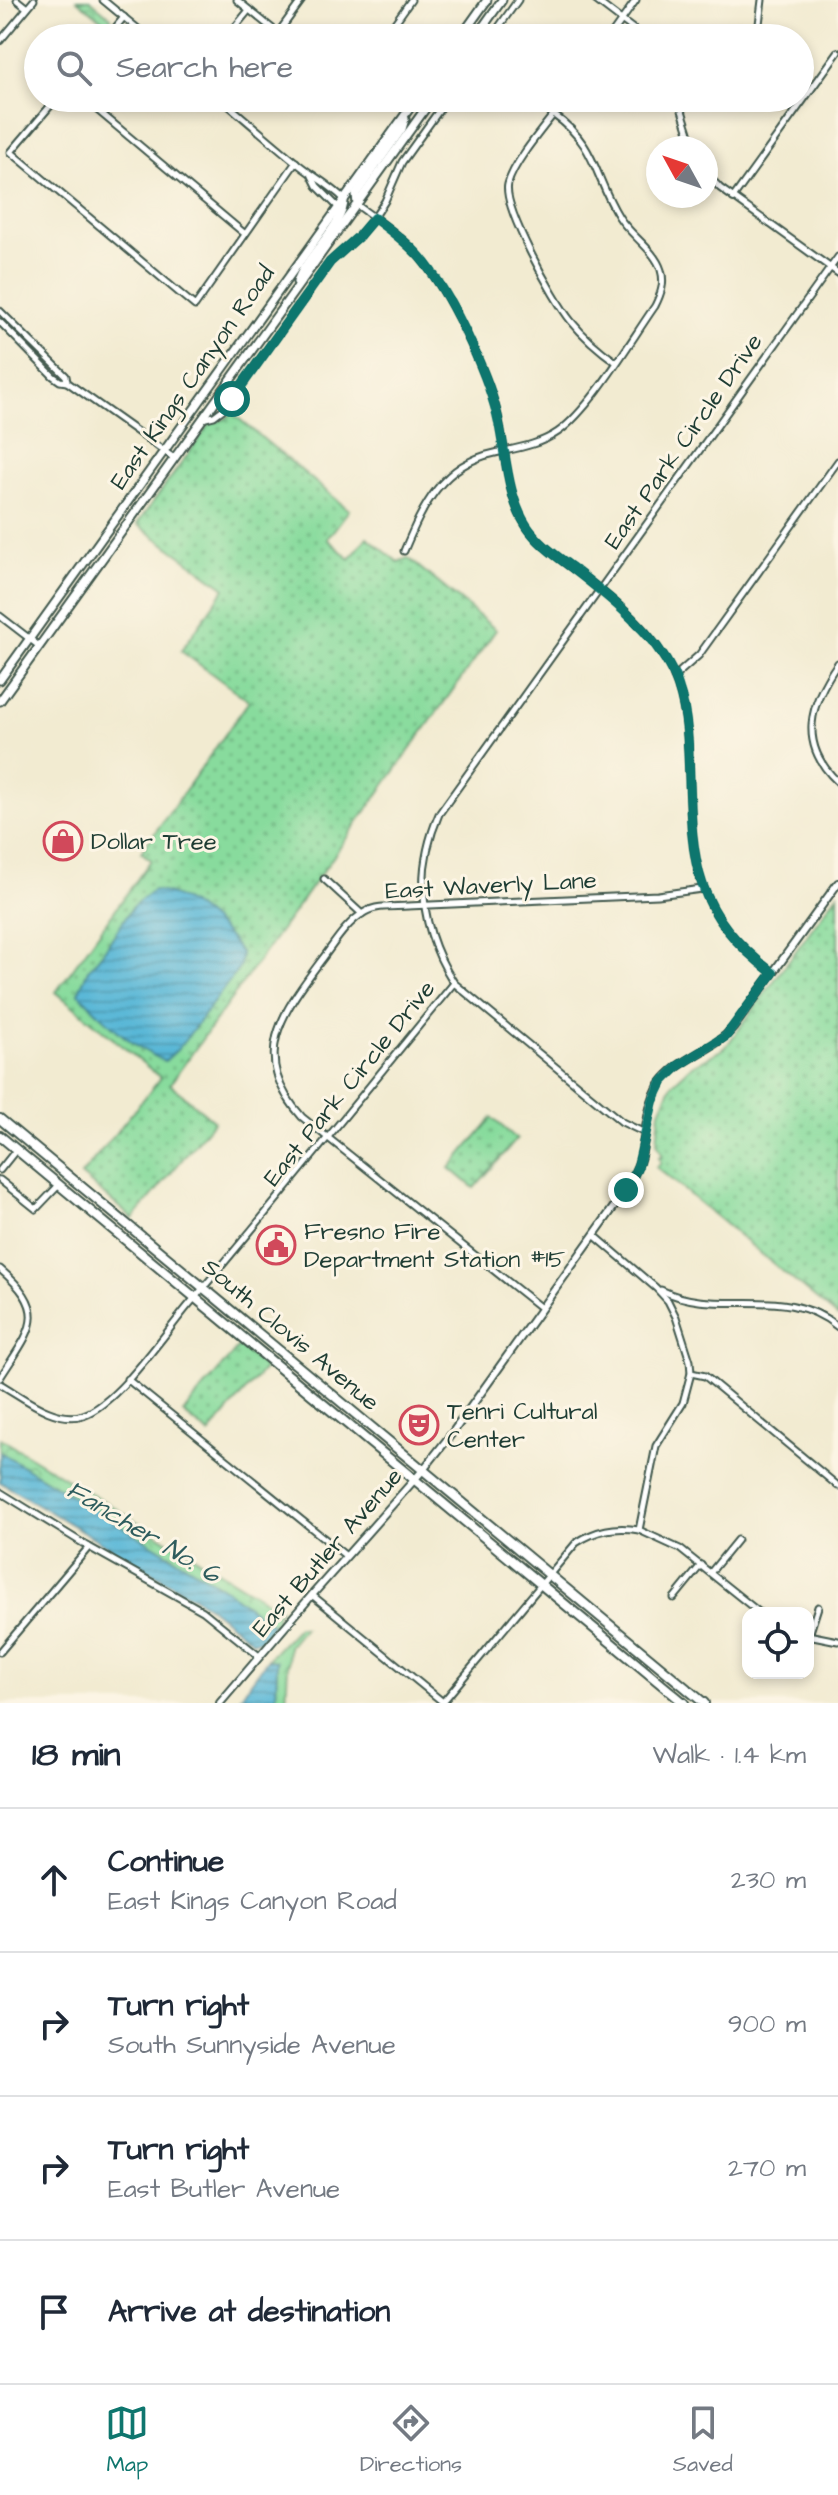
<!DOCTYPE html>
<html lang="en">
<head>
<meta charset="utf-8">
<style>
	:root { --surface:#fff; --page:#f6f6f7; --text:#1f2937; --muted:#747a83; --line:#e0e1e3; --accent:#0f766e }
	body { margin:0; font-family:"Architects Daughter",sans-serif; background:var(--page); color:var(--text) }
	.controls { position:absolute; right:24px; bottom:24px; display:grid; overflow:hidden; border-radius:16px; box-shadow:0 4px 12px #0003 }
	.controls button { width:72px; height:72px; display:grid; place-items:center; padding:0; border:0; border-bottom:2px solid var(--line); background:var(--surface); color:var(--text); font:40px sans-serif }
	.compass { position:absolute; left:646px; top:136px; width:72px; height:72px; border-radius:50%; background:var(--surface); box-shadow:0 4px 12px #0003; rotate:310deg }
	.stop { position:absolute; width:24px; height:24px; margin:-18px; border:6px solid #0f766e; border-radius:50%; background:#fff }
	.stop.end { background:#0f766e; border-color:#fff; box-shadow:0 2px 8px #0008 }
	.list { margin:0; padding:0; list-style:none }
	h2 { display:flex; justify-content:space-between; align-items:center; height:104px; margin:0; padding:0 32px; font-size:34px }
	h2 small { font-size:26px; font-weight:400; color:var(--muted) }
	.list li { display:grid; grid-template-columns:52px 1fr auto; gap:24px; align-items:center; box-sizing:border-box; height:144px; padding:0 32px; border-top:2px solid var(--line) }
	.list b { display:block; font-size:30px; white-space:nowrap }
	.list p { margin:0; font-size:26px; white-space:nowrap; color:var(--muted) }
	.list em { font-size:26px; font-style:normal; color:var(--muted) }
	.icon { flex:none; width:44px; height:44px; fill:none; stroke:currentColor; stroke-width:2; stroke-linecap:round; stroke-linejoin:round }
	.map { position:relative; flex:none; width:838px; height:1703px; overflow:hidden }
	.search { position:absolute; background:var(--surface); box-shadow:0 4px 12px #0003; left:24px; right:24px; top:24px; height:88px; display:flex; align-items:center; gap:20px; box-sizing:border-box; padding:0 28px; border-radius:44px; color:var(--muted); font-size:30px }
	.sheet { height:680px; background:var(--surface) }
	nav { display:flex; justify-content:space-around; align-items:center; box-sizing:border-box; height:112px; border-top:2px solid var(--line); background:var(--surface); font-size:22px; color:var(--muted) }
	nav a { display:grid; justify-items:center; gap:4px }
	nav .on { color:var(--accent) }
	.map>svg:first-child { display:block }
	.grass { fill:url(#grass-dots); stroke:#548c68; stroke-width:2 }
	.park { fill:url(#park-crowns); stroke:#548c68; stroke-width:2 }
	.water { fill:url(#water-rules); stroke:#3c7a86; stroke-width:2 }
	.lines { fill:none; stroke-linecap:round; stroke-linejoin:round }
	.minor-casing { stroke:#3f574c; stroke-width:9 }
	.tertiary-casing { stroke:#3f574c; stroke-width:10 }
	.secondary-casing { stroke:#3f574c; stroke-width:11 }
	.primary-casing { stroke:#3f574c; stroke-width:12 }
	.minor { stroke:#fff; stroke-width:5 }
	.tertiary { stroke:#fff; stroke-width:6 }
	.secondary { stroke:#fff; stroke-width:7 }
	.primary { stroke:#fff; stroke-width:8 }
	.route { stroke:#0f766e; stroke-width:10 }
	.labels { text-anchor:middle; stroke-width:6; stroke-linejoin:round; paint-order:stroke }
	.street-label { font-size:24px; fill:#1f3d34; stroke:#fcf5e5 }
	.poi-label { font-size:24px; fill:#1f3d34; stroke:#fcf5e5; text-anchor:start }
	.water-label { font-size:26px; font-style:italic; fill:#2e5c5d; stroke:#fcf5e5 }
</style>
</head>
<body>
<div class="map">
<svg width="838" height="1703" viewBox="0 0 838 1703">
	<defs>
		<pattern id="grass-dots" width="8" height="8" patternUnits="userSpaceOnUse" patternTransform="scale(2)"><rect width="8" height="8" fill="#88db9d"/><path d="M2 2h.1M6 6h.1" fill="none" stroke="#6fb381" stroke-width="1.8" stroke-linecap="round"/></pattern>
		<pattern id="park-crowns" width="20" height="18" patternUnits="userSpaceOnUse" patternTransform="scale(2)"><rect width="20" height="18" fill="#88db9d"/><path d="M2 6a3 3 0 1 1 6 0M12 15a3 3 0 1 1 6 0" fill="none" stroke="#6fb381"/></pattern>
		<pattern id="water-rules" width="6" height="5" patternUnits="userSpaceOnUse" patternTransform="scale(2)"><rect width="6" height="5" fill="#59b7d7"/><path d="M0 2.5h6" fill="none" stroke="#4996af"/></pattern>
	</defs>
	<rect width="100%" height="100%" fill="#fcf5e5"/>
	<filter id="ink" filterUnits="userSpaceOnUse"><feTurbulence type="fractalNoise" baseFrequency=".0125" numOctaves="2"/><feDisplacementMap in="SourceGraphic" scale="16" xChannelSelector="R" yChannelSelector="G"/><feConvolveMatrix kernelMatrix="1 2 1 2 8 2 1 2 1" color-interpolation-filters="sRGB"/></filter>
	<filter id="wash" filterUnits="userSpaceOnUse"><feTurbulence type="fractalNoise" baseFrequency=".006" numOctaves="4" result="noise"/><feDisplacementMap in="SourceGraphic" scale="32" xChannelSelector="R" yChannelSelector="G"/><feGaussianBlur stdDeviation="1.8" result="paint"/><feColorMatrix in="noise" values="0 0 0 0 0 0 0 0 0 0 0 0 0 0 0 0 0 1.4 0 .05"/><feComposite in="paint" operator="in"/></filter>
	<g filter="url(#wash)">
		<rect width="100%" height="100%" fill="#f2ebd1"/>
		<g class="grass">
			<path d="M232 413 349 510 327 539 350 559 367 537 398 562 408 558 496 630 170 1084 214 1121 133 1219 81 1175 161 1078 56 992 151 860 141 852 249 701 181 651 225 588 137 524 210 424 225 419Z"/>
			<path d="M838 893V1317L656 1167 661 1162 659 1157 663 1156 657 1142 660 1111 672 1084 690 1067 725 1048Z"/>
			<path d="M492 1118 517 1139 474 1188 450 1168Z"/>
			<path d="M239 1346 265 1368 209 1434 183 1413Z"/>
		</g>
		<g class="park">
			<path d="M77 0H90L111 17V21L108 25Z"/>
			<path d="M0 1438 280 1609 276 1616 278 1619 273 1625 222 1587 0 1452Z"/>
			<path d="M298 1627 304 1628 289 1646 286 1703H276L277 1661 267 1660Z"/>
		</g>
		<g class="water">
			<path d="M153 890C189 895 221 925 241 953L240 967 179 1048 165 1061C131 1047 104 1019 78 993L88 970 103 952 133 906Z"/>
			<path d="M0 1452 222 1587 273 1625 260 1641H252L208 1606 0 1482Z"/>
			<path d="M267 1660 277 1661 276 1703H248L247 1697 241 1696Z"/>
		</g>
	</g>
	<g filter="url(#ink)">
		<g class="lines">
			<defs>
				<g id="minor">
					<path d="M17 0 27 8"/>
					<path d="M103 0 149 38"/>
					<path d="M237 0 284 38"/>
					<path d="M595 0 645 38"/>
					<path d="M762 0 759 24 762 38"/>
					<path d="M278 33 302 0"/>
					<path d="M107 38 124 17"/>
					<path d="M226 38 249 10"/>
					<path d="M384 38 411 0"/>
					<path d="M491 38 518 0"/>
					<path d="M609 38 636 0"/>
					<path d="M0 41 34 0"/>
					<path d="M57 98 11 152 195 306 296 162"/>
					<path d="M83 98 245 234"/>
					<path d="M220 98C246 120 272 143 298 164 314 177 330 185 344 199"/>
					<path d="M566 98C551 119 514 160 508 184 502 207 554 300 571 321 584 337 599 350 616 362"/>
					<path d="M678 98 694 148"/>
					<path d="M706 173 720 188 838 273"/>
					<path d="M312 176 317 186 338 207"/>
					<path d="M733 198 838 52"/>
					<path d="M357 205C377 220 400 235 417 254 448 288 487 372 498 416 506 451 506 496 527 527 540 545 559 558 576 571 614 600 654 631 674 676 686 704 688 735 689 765 692 860 691 911 773 973"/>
					<path d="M0 311 66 376 67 382"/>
					<path d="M0 322 53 376 60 381 67 382 174 458"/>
					<path d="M202 419 214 416 226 407 330 262 358 237 374 218 385 201 402 162 448 98"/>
					<path d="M404 551C423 506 442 464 495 453 517 448 539 445 558 432 591 409 631 340 655 306 661 294 665 283 661 270 655 250 630 235 619 217 594 177 597 145 554 115"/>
					<path d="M0 616 39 646"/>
					<path d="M838 663C810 703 797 744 838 782"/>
					<path d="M674 677 699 655 838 461"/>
					<path d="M324 879 362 914"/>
					<path d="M454 983 622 1122 645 1133"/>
					<path d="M0 1170 16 1150"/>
					<path d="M0 1180 36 1209 59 1185"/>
					<path d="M0 1269C51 1313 31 1329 0 1378"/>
					<path d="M661 1290C719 1319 785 1282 838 1327"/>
					<path d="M541 1308 302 1117C248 1056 282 1013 323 958 335 942 347 922 365 912 377 905 394 907 408 906L658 895 702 889"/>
					<path d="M691 1373 705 1376 838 1486"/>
					<path d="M127 1379 346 1556"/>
					<path d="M0 1384C23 1397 55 1424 83 1415 117 1404 163 1336 187 1307 278 1200 365 1091 454 983 420 929 414 872 439 814L838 257"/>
					<path d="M0 1492 89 1547 203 1611 259 1656"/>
					<path d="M639 1530 680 1549 760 1613"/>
					<path d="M711 1572 737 1540"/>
					<path d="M312 1595 444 1703"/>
					<path d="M674 1598 701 1565"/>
					<path d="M808 1635 838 1641"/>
					<path d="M809 1635 818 1607"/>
					<path d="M0 1652 89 1547"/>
					<path d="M442 1703 576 1543C596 1530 615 1526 639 1530L656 1446 683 1403 691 1373 690 1361 676 1317 668 1301 656 1288 594 1235"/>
				</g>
				<path id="tertiary" d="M220 1703 312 1595 423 1470 453 1432 626 1190C632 1179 638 1168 641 1156 646 1133 647 1105 660 1084 678 1058 712 1052 733 1028L838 883"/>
				<g id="secondary">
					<path d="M460 38 487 0"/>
					<path d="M475 38 502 0"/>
					<path d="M357 205 356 194 402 129 405 119"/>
					<path d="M297 282C305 257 346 222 344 199"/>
					<path d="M0 680 417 98"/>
					<path d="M0 701 433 98"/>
				</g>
				<g id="primary">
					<path d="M0 1119 704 1703"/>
					<path d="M0 1136 684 1703"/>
				</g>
			</defs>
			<use href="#minor" class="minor-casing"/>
			<use href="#tertiary" class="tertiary-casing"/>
			<use href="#secondary" class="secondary-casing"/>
			<use href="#primary" class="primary-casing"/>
			<use href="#minor" class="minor"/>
			<use href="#tertiary" class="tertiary"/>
			<use href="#secondary" class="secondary"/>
			<use href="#primary" class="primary"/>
		</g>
	</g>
	<g class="lines" filter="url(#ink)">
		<path class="route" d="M232 399 330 262 358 237 374 218C390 230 407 242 420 257 450 292 486 370 497 414 506 450 506 494 526 525 538 544 558 557 575 570 613 600 653 631 674 675 686 703 688 734 689 765 692 860 691 911 773 973L726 1036 678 1066 662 1082 653 1101 638 1166 626 1190"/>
	</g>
	<defs>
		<symbol id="shop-ring" viewBox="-11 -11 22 22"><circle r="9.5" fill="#fcf5e5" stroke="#d1495b" stroke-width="1.5"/><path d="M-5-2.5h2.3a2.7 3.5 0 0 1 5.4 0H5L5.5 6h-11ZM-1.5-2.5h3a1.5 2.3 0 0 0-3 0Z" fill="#d1495b"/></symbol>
		<symbol id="civic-ring" viewBox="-11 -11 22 22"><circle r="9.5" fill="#fcf5e5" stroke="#d1495b" stroke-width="1.5"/><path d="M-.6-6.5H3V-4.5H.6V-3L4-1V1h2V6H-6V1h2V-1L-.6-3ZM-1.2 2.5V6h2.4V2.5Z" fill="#d1495b"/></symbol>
		<symbol id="theatre-ring" viewBox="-11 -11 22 22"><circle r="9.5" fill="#fcf5e5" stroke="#d1495b" stroke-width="1.5"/><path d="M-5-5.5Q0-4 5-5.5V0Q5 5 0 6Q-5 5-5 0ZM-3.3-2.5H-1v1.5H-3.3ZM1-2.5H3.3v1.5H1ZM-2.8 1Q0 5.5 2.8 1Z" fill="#d1495b"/></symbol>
	</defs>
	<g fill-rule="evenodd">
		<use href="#shop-ring" x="41" y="819" width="44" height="44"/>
		<use href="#civic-ring" x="254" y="1223" width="44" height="44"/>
		<use href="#theatre-ring" x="397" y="1403" width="44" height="44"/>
	</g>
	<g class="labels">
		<g class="street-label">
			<text transform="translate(192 377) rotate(-55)" y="8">East Kings Canyon Road</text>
			<text transform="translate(683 441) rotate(-55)" y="8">East Park Circle Drive</text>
			<text transform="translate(491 885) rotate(-3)" y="8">East Waverly Lane</text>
			<text transform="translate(349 1083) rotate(-51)" y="8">East Park Circle Drive</text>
			<text transform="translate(291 1334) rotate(40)" y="8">South Clovis Avenue</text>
			<text transform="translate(327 1552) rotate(-49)" y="8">East Butler Avenue</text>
		</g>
		<g class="poi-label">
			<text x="91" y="849">Dollar Tree</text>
			<text x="304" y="1239">Fresno Fire<tspan x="304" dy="28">Department Station #15</tspan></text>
			<text x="447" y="1419">Tenri Cultural<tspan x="447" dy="28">Center</tspan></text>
		</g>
		<g class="water-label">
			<text transform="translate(144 1531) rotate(31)" y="9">Fancher No. 6</text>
		</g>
	</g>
</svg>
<div class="controls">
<button><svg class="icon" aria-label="locate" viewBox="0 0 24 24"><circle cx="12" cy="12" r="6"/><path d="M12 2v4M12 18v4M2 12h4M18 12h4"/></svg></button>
</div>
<svg class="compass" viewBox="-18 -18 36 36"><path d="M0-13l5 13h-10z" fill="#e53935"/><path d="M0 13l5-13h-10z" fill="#747a83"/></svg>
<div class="stop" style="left:232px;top:399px"></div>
<div class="stop end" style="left:626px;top:1190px"></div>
<div class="search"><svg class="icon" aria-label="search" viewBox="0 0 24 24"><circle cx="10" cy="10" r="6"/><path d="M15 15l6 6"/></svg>Search here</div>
</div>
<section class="sheet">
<h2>18 min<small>Walk · 1.4 km</small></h2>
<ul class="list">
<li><svg class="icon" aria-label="ahead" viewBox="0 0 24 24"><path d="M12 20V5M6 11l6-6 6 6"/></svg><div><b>Continue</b><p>East Kings Canyon Road</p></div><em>230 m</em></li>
<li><svg class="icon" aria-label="right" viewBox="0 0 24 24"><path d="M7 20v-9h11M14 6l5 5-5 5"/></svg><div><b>Turn right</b><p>South Sunnyside Avenue</p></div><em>900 m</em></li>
<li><svg class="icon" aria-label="right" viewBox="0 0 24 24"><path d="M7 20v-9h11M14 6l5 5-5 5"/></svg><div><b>Turn right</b><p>East Butler Avenue</p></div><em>270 m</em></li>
<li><svg class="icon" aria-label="arrive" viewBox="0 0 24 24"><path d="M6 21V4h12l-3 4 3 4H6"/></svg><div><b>Arrive at destination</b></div></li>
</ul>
</section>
<nav>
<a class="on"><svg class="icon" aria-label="map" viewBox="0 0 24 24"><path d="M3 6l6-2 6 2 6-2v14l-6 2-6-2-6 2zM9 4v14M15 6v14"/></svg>Map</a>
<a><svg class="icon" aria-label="directions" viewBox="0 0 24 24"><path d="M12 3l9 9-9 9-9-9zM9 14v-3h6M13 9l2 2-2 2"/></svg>Directions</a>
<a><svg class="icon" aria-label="saved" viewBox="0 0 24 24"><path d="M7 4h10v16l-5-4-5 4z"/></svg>Saved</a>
</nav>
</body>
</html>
